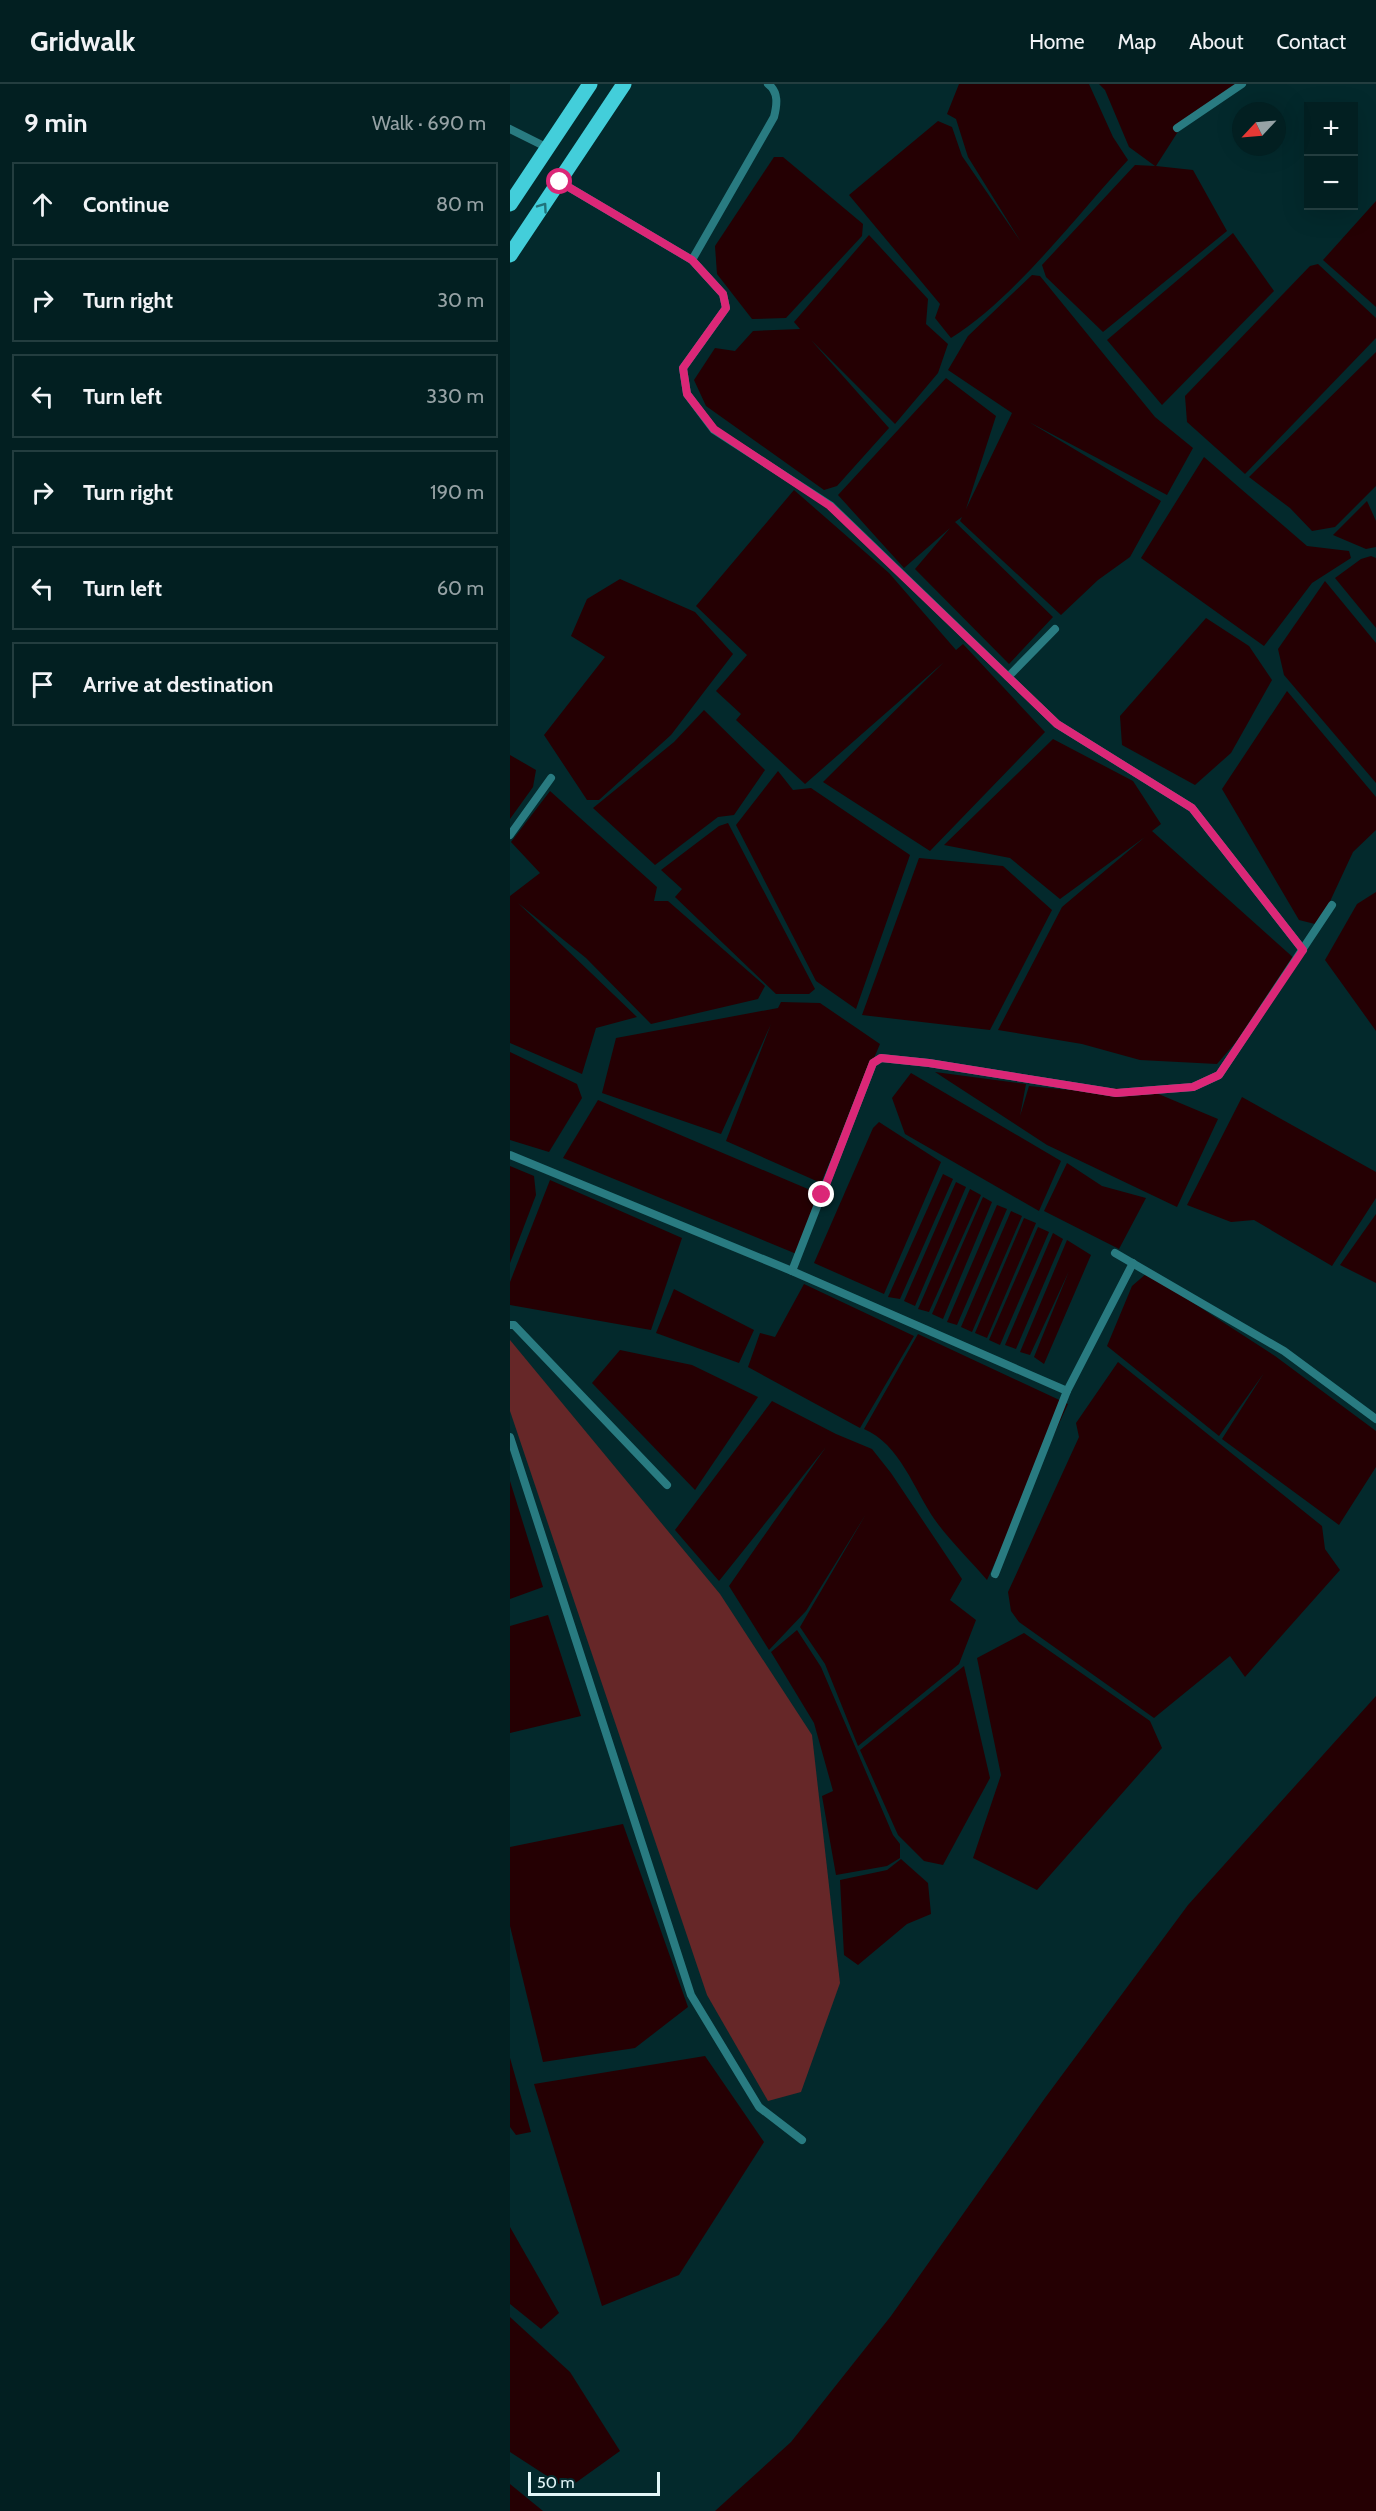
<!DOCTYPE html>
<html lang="en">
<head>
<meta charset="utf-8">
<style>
	:root { --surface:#021f21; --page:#102c2e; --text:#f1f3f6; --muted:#96a2a5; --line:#233d3f }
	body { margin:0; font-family:Cabin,sans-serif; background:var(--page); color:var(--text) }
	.controls { position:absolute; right:18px; top:18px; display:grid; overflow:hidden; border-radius:0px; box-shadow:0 6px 24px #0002 }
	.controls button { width:54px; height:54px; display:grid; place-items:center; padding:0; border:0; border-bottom:2px solid var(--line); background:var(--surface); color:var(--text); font:30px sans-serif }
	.compass { position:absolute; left:722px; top:18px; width:54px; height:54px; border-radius:50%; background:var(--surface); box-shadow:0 6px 24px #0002; rotate:244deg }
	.scale { position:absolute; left:18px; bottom:15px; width:132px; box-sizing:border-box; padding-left:6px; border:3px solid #e3f6f8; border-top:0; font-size:16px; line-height:21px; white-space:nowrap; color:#e3f6f8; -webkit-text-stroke:4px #03292c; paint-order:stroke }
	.stop { position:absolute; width:18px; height:18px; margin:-14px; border:4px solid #db2777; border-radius:50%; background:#fff }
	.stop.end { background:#db2777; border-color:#fff; box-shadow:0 2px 6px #0008 }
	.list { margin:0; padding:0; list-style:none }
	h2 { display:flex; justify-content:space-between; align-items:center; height:78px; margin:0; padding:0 24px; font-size:26px }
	h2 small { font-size:20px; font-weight:400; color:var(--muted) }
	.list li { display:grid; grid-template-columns:39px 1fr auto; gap:18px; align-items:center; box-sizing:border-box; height:84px; margin:0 12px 12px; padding:0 12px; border:2px solid var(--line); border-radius:0px }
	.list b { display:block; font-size:22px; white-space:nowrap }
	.list em { font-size:20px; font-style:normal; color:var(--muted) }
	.icon { flex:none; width:33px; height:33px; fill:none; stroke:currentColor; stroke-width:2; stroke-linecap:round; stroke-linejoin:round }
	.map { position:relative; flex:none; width:866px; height:2427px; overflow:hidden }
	header { display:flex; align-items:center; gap:36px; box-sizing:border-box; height:84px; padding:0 30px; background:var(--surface); border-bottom:2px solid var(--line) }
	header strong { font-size:28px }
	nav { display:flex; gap:33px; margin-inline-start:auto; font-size:21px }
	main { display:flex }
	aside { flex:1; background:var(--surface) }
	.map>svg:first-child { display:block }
	.green { fill:#662728 }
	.water { fill:#250003 }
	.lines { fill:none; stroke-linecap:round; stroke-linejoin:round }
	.lane { stroke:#297b81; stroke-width:8 }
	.primary { stroke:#43ceda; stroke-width:15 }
	.oneway { stroke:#20737a }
	.route { stroke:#db2777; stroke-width:8 }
</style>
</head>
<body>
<header>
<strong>Gridwalk</strong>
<nav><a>Home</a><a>Map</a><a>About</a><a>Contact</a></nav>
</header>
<main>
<aside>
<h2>9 min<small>Walk · 690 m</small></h2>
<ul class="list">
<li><svg class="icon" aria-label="ahead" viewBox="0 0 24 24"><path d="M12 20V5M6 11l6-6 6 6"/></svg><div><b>Continue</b></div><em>80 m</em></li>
<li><svg class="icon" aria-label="right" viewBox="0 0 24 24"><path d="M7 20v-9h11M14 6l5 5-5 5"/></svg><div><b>Turn right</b></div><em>30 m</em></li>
<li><svg class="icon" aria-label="left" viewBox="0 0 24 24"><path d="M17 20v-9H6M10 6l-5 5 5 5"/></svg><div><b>Turn left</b></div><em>330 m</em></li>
<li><svg class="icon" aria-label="right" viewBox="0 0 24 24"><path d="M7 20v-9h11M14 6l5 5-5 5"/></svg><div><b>Turn right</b></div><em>190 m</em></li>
<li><svg class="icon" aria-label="left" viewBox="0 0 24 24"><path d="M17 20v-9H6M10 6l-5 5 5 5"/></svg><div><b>Turn left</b></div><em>60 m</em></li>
<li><svg class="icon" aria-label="arrive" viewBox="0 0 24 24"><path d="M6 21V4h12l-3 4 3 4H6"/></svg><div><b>Arrive at destination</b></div></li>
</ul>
</aside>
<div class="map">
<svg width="866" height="2427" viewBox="0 0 866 2427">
	<rect width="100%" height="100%" fill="#03292c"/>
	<path class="green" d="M0 1256 210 1510 302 1651 330 1899 291 2008 258 2017 197 1911 0 1327Z"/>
	<g class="water">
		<path d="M449 0H579L603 53 618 76C567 131 504 215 441 254L425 234 430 220 339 111 428 37 442 43 452 72 511 158 458 73 446 35 437 30Z"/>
		<path d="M589 0H728L678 32 646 82 683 86 717 147 593 248 536 193 532 181 625 81 645 82 619 63 595 6Z"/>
		<path d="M264 73H273L353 140 352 152 276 234 242 235 207 190 205 162Z"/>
		<path d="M866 117V223L813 176Z"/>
		<path d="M723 149 764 207 652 321 597 256Z"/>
		<path d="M359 151 418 215 416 240 438 260 428 289 385 340 301 256 379 344 327 402 314 406 196 322 184 296 205 264 225 267 243 247 290 245 284 238Z"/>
		<path d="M808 180 866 234V254L735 390 677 338 675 312 800 182Z"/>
		<path d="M522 191 530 192 645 333 683 364 657 411 519 338 651 417 620 473 588 496 551 531 450 437 452 433 445 438 543 533 499 580 405 485 440 444 394 484 328 411 436 294 486 332 456 425 502 329 438 286 458 252Z"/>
		<path d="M866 268V402L825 443 802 447 780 424 739 393Z"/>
		<path d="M694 373 797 462 839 467 841 474 802 499 754 562 631 474Z"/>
		<path d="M284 406 379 489 446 566 453 560 535 648 420 767 313 698 434 578 295 700 226 636 231 630 206 607 237 571 186 522Z"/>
		<path d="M857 417 866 437V463L856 465 823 451Z"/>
		<path d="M861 472 866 474V544L825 494 851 475Z"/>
		<path d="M110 495 185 528 223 570 161 651 89 716H77L34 651 95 573 61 552 77 515Z"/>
		<path d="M815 497 866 559V699L774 591 768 565Z"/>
		<path d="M696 534 739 562 762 596 721 669 685 701 612 661 610 632Z"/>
		<path d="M777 607 866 713V746L843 768 809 841 789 836 712 705Z"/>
		<path d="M194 626 255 686 224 731 208 733 145 781 83 724 164 658Z"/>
		<path d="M543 655 623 697 651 740 642 747 786 876 752 928 707 980 630 976 572 960 488 946 552 823 635 753 550 815 500 774 434 761Z"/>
		<path d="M0 671 26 686 23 703 0 735Z"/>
		<path d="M268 687 283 706 301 704 400 771 346 925 306 897 226 741Z"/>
		<path d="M40 707 147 803 144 817H158L255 902 248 915 141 940 76 874 8 819 127 933 86 944 72 990 0 959V812L30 789 1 758Z"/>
		<path d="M218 739 305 905 299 910H266L165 813 172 805 151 786 209 742Z"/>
		<path d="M409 774 493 782 542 826 480 946 352 931Z"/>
		<path d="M866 808V947L815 876 847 820Z"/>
		<path d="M271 918 310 919 370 960 311 1099 216 1057 261 940 211 1050 92 1009 106 954 268 924Z"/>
		<path d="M0 968 67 1000 72 1014 39 1068 0 1056Z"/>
		<path d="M425 988 516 1000 510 1032 519 1002 560 1006 561 1002 639 1006 708 1035 667 1123 537 1061Z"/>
		<path d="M401 989 551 1077 529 1127 395 1050 382 1014Z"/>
		<path d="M732 1013 866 1088V1114L822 1182 744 1136 721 1138 677 1121Z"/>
		<path d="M88 1016 312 1111 289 1171 53 1074Z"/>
		<path d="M369 1038 431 1078 374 1210 304 1179 363 1044Z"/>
		<path d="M557 1079 592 1102 636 1114 609 1165 534 1127Z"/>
		<path d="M0 1082 24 1092 26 1111 0 1179Z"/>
		<path d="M433 1090 443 1095 390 1215 378 1213Z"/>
		<path d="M40 1096 172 1154 141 1246 0 1221V1198Z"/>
		<path d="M446 1098 456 1103 405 1222 394 1217Z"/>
		<path d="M460 1105 471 1111 419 1228 408 1225Z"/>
		<path d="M473 1113 482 1118 433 1235 422 1230Z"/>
		<path d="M487 1121 497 1125 447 1241 437 1238Z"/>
		<path d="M501 1127 512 1132 462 1248 451 1243Z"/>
		<path d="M866 1130V1199L830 1181Z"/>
		<path d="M514 1134 526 1139 477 1254 465 1249Z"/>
		<path d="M528 1143 539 1148 490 1261 479 1256Z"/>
		<path d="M543 1149 553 1155 506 1265 495 1261Z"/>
		<path d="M557 1156 581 1171 534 1280 524 1273 559 1187 520 1271 510 1268Z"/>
		<path d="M637 1189 765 1272 866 1347V1383L829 1441 712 1355 754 1289 709 1352 597 1262 622 1202Z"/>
		<path d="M294 1200 404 1252 350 1344 238 1283 250 1249 265 1253Z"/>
		<path d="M164 1205 244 1246 229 1279 146 1249Z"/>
		<path d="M408 1250 558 1320 477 1496C460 1476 440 1457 425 1436 404 1406 390 1360 354 1345Z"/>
		<path d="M110 1266 182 1281 248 1313 185 1406 82 1299Z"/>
		<path d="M608 1278 812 1442 815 1465 830 1486 735 1593 720 1572 644 1634 509 1538 501 1527 498 1508 569 1353 566 1339Z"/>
		<path d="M262 1317 326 1350 362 1365 381 1389 452 1495 440 1516 466 1536 449 1580 348 1662 315 1580 290 1543 356 1430 296 1527 259 1566 219 1502 316 1363 209 1497 165 1446Z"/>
		<path d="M0 1397 33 1503 0 1515Z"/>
		<path d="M38 1531 71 1632 0 1649V1542Z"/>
		<path d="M287 1546 311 1583 383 1751 390 1760V1774L377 1782 326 1791 312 1712 323 1707 304 1639 261 1568Z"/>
		<path d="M514 1549 640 1637 652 1664 527 1806 463 1774 491 1691 467 1574Z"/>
		<path d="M454 1582 480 1694 433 1781 414 1777 388 1751 350 1666Z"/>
		<path d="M866 1612V2427H205L281 2358 381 2232 535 2014 678 1821Z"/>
		<path d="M113 1740 178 1923 125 1964 33 1978 0 1842V1763Z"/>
		<path d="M391 1775 418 1799 421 1830 397 1840 348 1881 334 1871 330 1796 377 1786Z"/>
		<path d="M195 1972 254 2058 169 2191 92 2222 24 2000Z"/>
		<path d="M0 1974 21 2048 6 2051 0 2043Z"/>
		<path d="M0 2143 49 2229 31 2245 0 2220Z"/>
		<path d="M0 2233 60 2288 110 2367 57 2405 0 2368Z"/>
		<path d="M0 2400 33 2427H0Z"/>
	</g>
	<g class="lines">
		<g class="lane">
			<path d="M667 44 732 0"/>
			<path d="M0 45 38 64"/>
			<path d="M50 98 182 176 213 210 216 224 173 284 177 310 204 346 320 421 547 640 682 724 793 866"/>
			<path d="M182 176 264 33C267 21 269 8 258 0"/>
			<path d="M498 593 545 545"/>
			<path d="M0 751 41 694"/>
			<path d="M0 1071 282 1187 557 1307"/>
			<path d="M605 1169 774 1267 866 1335"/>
			<path d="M282 1187 363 979 371 974 419 979 606 1009 683 1003 709 991 822 821"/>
			<path d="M0 1241H4L157 1401"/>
			<path d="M0 1353 181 1911 249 2023 292 2056"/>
			<path d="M485 1490 557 1307 623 1179"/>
		</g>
		<g class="primary">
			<path d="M0 120 80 0"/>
			<path d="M0 171 114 0"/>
		</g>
	</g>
	<defs><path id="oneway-chevron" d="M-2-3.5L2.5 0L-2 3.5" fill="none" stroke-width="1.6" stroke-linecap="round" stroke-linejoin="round" transform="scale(1.5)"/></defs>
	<use class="oneway" href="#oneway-chevron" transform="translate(33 123) rotate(-55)"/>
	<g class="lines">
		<path class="route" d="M50 98 182 176 213 210 216 224 173 284 177 310 204 345 320 422 547 640 682 724 793 866 709 991 683 1003 606 1009 419 979 371 974 363 979 312 1111"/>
	</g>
</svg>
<div class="controls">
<button>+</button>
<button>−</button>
</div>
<svg class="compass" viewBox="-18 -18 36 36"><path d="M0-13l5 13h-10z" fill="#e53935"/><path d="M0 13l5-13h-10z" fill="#96a2a5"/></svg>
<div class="scale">50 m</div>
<div class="stop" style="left:50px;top:98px"></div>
<div class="stop end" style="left:312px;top:1111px"></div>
</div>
</main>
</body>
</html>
